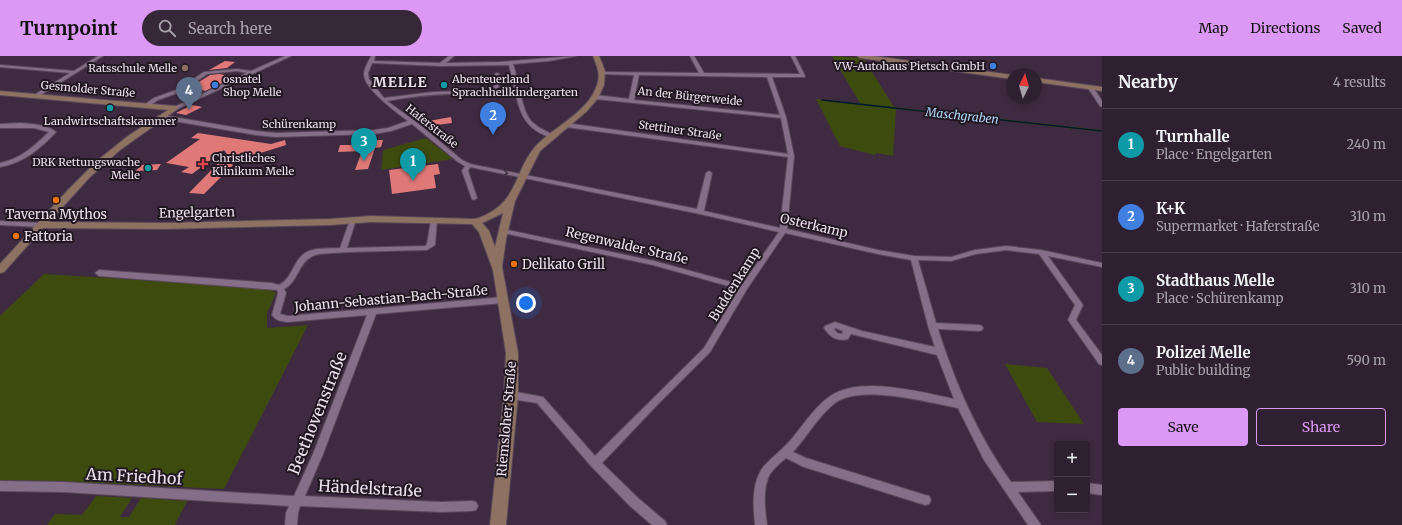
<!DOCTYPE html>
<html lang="en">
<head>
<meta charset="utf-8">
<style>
	:root { --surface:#2f2031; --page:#372839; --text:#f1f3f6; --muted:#a7a3ab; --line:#4a3e4d; --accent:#db99f5 }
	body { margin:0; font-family:Merriweather,serif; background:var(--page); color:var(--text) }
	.controls { position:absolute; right:12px; bottom:12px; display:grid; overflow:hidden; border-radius:4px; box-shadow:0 2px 6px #0003 }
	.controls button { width:36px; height:36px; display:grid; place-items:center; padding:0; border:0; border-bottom:1px solid var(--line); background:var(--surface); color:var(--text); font:20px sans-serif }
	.compass { position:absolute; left:1006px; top:12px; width:36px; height:36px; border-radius:50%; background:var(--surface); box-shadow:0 2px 6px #0003; rotate:5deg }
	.you { position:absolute; left:526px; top:247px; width:14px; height:14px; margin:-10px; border:3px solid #fff; border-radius:50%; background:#1a73e8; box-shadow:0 0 0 6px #1a73e833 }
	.badge { display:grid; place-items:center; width:26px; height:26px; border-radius:50%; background:var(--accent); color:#fff; font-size:13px; font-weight:700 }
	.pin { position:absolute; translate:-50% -33px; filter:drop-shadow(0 1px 2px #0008) }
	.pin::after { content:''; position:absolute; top:21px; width:14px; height:12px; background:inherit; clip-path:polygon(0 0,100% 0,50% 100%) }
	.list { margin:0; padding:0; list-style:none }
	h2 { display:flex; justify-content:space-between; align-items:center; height:52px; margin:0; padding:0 16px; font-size:17px }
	h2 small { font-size:13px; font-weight:400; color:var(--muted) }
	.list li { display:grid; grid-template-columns:26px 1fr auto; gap:12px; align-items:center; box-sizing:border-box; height:72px; padding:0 16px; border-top:1px solid var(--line) }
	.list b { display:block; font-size:15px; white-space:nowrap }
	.list p { margin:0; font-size:13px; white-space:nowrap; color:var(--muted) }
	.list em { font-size:13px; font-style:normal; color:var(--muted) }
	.actions { display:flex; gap:8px; padding:12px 16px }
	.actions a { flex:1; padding:9px 0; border:1px solid var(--accent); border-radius:4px; text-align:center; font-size:14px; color:var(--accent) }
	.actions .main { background:var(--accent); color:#111 }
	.icon { flex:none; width:22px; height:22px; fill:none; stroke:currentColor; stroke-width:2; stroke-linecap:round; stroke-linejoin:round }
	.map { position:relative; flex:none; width:1102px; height:469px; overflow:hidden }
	header { display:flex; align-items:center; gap:24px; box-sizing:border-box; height:56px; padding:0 20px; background:var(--accent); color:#111 }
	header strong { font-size:19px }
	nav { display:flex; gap:22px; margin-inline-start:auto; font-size:14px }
	.search { width:280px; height:36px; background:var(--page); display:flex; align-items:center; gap:10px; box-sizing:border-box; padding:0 14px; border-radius:22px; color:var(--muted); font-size:15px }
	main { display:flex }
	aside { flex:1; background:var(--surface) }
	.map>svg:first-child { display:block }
	.green { fill:#3e4b0f }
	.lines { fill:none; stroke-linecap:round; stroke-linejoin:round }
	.stream { stroke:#01192d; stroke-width:1.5 }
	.building { fill:#df7978 }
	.street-casing { stroke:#59485a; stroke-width:2 }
	.secondary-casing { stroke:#59485a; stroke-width:2 }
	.street { fill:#856e87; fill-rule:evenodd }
	.secondary { fill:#8d7262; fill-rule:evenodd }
	.oneway { stroke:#3e3140 }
	.shop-dot { fill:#3f7fe0; stroke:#201721; stroke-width:1.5 }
	.education-dot { fill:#8d6e63; stroke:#201721; stroke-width:1.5 }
	.culture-dot { fill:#0f9aa8; stroke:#201721; stroke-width:1.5 }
	.health-dot { fill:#e0444e; stroke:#201721; stroke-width:1.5 }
	.food-dot { fill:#e8710a; stroke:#201721; stroke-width:1.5 }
	.labels { text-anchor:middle; stroke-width:4; stroke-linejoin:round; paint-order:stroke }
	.far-poi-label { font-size:11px; fill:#ecdfed; stroke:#201721; text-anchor:end }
	.far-street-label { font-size:11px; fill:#ecdfed; stroke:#201721 }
	.far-water-label { font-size:12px; font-style:italic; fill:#aed4f6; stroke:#201721 }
	.street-label { font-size:13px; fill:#ecdfed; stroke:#201721 }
	.poi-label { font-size:13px; fill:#ecdfed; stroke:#201721; text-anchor:start }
	.far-district-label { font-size:14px; font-weight:bold; letter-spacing:1px; fill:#ecdfed; stroke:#201721 }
	.near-street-label { font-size:16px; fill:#ecdfed; stroke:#201721 }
</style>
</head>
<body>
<header>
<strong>Turnpoint</strong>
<div class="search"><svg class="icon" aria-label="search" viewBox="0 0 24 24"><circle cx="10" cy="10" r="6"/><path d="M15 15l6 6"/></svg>Search here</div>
<nav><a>Map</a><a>Directions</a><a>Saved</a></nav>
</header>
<main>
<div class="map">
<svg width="1102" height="469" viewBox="0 0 1102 469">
	<rect width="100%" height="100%" fill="#3f2b41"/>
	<g class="green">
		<path d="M832 0 863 2 894 51 1102 74V76L896 53 893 100 876 97 875 99 840 90 816 43 890 50 860 47Z"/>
		<path d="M426 82 453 103 381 114 383 94Z"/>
		<path d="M44 218 268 232 276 237 267 257V272L308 269 224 433 51 425 0 424V260Z"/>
		<path d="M1005 308 1047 312 1084 368 1037 366Z"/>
		<path d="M96 440 132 442 120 461H129L141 442 187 445 175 469H47L55 458 82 459Z"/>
	</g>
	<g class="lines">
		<path class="stream" d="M822 44 1102 75"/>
	</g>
	<g class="building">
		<path d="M225 5 235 6 227 12 209 14Z"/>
		<path d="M219 18 235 21 205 35 191 31 210 19Z"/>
		<path d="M192 49 202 51 186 59 176 57Z"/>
		<path d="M451 61 452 67 437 69 430 72 423 66Z"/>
		<path d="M198 77 271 88 285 84 286 89 251 100 231 109H233L204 138 189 137 227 98 224 94 192 118 181 116 189 111 166 107 200 83 191 82Z"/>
		<path d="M370 84H383L381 91 375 92 368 113 355 114 362 95 338 96 340 89H369Z"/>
		<path d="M161 108 157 114 136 115 141 109Z"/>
		<path d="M438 108 440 118 434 119 436 132 392 138 389 114Z"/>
	</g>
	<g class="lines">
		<defs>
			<g id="street">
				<path d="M98 0H103L36 42 33 40 34 39 70 17 0 11V9L74 15Z"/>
				<path d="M285 0H291L177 53 172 52 247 17 237 15 207 18 183 35 158 44 149 50 144 49 154 42 179 33 204 16 237 13 251 15Z"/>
				<path d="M371 0H375L374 5 440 7 449 0H454L446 7H448L499 6 576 0 549 5 513 8C519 25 521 54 532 66 538 72 546 75 554 79V81L552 82C529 75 520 61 516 38 473 36 430 37 387 45L420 69 462 104 470 108 697 153 706 117 709 115 712 117 704 155 780 172 788 101 566 71 563 69 566 67 788 98 781 62 595 43 592 41 595 39 629 43 634 19 600 18V16H602L699 17 690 0H694L704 17 800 18 791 0H795L805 20V21H772L786 61 794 100 787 173 878 194 914 200 951 201 975 194 1006 190 1041 194 1102 207V211L1048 200 1083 249 1076 264 1102 299V309L1099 308 1068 264 1075 249 1039 198 1006 194 976 198 951 205 918 204 936 267 979 269 982 270 983 272 982 274 979 275 938 273C956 329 977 378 1011 426L1057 425V435L1018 436 1041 469H1028L984 404 958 352C927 346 861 328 835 347 818 360 807 381 793 396L806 402 925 439 929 440 931 444 929 448 925 449 804 411 786 402C780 407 774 412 770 418 762 433 765 453 767 469H755C753 449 751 423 766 408 773 400 781 395 788 387 801 373 812 353 829 341 860 319 919 336 954 343L937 299 851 278 848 283C837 286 830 281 824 272L825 270 835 266 862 275 935 291 928 270 911 204 878 198 785 177 747 233 710 296 660 346 602 407 638 442 665 465 667 469H652L630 450 591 410 537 347 511 343 508 342 506 339 508 336 511 335 543 341 595 400 704 292 739 233 653 209 503 177 499 175 503 173 654 205 742 229 779 176 700 158 470 111 468 115 477 142 474 144 472 143 462 115 465 110 458 106 412 68 391 75 374 78 276 81 256 79 162 63 159 61 162 59 256 75 276 77 374 74 388 72 408 65C397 57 363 32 364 18 364 12 369 5 371 0ZM372 7 441 10 509 9 515 35 498 34 499 28V18L497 17 495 18V28L493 34 433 36 384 42 369 23 368 17ZM639 19 767 21 780 59 634 44ZM835 272 843 275 842 278 837 277 834 273Z"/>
				<path d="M1091 30 1093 31 1102 45V51L1100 50 1088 32Z"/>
				<path d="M20 67C32 68 46 68 56 76 40 93 23 107 0 111V107C21 103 34 90 49 76L34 72H0V68Z"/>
				<path d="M353 162 356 164 347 192 425 190 427 188 431 164 434 162 437 164 435 189 427 194C395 195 364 195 332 197 325 198 317 197 311 201 298 208 298 226 284 233L286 237 280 258 288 260 503 241 507 244 503 247 376 258 323 398 305 440 441 446 472 445 476 446 478 450 476 454 472 455 441 456 300 450 298 457 297 469H285L286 457 289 450 64 436 0 435V425L64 426 294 440 313 398 367 259 288 266C281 265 276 265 272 259L278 237 277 234 99 220 95 217 99 214 272 227 279 229C292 223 293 205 305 197 315 191 329 193 340 192L350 164Z"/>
				<path d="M0 165 41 167 45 169 41 171 0 169Z"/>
				<path d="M1087 427 1102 429V439L1087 437Z"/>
			</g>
			<g id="secondary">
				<path d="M593 0H599L605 15 604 29 598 42 587 55 540 95 515 145 506 183 502 211 518 297V339L506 469H490L504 339 506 297 493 214 479 176 472 168 371 166 330 169 164 173 43 172 4 216 0 217V208L68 134 98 104 128 80 168 54 0 39V35L175 50 179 52 120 94 89 122 49 166 164 167 330 163 371 160 474 163C480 162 486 159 491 156 518 140 516 113 535 91 553 71 588 57 597 29 601 19 597 10 593 0ZM503 157 495 191 489 175 482 167Z"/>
				<path d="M857 0H874L1012 19V23L860 2Z"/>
				<path d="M1036 22 1102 31V35L1036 26Z"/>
			</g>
		</defs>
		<use href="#street" class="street-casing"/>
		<use href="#secondary" class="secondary-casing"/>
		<use href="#street" class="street"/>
		<use href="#secondary" class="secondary"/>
	</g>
	<defs><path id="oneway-chevron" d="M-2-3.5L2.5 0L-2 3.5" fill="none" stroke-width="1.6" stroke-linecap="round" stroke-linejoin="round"/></defs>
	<use class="oneway" href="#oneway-chevron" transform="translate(505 117) rotate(10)"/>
	<g class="shop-dot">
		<circle cx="993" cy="10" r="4"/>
		<circle cx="215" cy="29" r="4"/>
	</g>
	<circle class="education-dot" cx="185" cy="12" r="4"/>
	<g class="culture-dot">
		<circle cx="444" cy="29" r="4"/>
		<circle cx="110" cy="52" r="4"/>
		<circle cx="148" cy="112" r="4"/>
	</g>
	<path class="health-dot" d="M201 102h4v4h4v4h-4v4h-4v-4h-4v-4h4z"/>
	<g class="food-dot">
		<circle cx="56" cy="144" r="4"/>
		<circle cx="16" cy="180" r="4"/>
		<circle cx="514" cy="208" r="4"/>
	</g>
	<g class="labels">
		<g class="far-poi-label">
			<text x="985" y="14">VW-Autohaus Pietsch GmbH</text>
			<text x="177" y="16">Ratsschule Melle</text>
			<text x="223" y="27" text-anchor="start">osnatel<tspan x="223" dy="13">Shop Melle</tspan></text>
			<text x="452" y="27" text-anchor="start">Abenteuerland<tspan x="452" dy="13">Sprachheilkindergarten</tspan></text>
			<text x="110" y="69" text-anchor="middle">Landwirtschaftskammer</text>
			<text x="212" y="106" text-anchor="start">Christliches<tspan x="212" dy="13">Klinikum Melle</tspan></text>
			<text x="140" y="110">DRK Rettungswache<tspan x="140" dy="13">Melle</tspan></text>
		</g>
		<g class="far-street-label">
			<text transform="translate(88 33) rotate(5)" y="4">Gesmolder Straße</text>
			<text transform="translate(690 40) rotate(6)" y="4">An der Bürgerweide</text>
			<text x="299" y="72">Schürenkamp</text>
			<text transform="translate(432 70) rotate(38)" y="4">Haferstraße</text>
			<text transform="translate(680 74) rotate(8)" y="4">Stettiner Straße</text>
		</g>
		<g class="far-water-label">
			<text transform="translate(962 60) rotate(6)" y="4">Maschgraben</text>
		</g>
		<g class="street-label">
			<text transform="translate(197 156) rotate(-1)" y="5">Engelgarten</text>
			<text transform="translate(814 169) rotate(13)" y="5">Osterkamp</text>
			<text transform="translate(627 189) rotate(13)" y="5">Regenwalder Straße</text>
			<text transform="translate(734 228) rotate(-58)" y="5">Buddenkamp</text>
			<text transform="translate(391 242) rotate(-5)" y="5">Johann-Sebastian-Bach-Straße</text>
			<text transform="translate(506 363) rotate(-85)" y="5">Riemsloher Straße</text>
		</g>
		<g class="poi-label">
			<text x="56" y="163" text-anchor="middle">Taverna Mythos</text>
			<text x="24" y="185">Fattoria</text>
			<text x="522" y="213">Delikato Grill</text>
		</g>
		<g class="far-district-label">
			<text x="400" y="31">MELLE</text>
		</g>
		<g class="near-street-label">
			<text transform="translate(317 357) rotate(-68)" y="6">Beethovenstraße</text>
			<text transform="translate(134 420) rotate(3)" y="6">Am Friedhof</text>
			<text transform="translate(370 432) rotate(3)" y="6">Händelstraße</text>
		</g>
	</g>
</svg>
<div class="controls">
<button>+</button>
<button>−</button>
</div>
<svg class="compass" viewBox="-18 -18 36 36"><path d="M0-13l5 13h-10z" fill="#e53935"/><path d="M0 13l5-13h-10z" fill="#a7a3ab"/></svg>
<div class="you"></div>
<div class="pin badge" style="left:413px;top:125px;background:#0f9aa8">1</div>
<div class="pin badge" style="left:493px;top:79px;background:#3f7fe0">2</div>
<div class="pin badge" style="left:364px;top:105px;background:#0f9aa8">3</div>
<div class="pin badge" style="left:189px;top:54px;background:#5c6f8a">4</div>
</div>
<aside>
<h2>Nearby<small>4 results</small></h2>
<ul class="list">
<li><span class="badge" style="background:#0f9aa8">1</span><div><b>Turnhalle</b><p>Place · Engelgarten</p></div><em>240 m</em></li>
<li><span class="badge" style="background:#3f7fe0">2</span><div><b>K+K</b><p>Supermarket · Haferstraße</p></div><em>310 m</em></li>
<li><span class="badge" style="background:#0f9aa8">3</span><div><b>Stadthaus Melle</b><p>Place · Schürenkamp</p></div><em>310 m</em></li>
<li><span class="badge" style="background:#5c6f8a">4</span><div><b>Polizei Melle</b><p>Public building</p></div><em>590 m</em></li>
</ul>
<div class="actions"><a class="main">Save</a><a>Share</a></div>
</aside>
</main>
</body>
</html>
